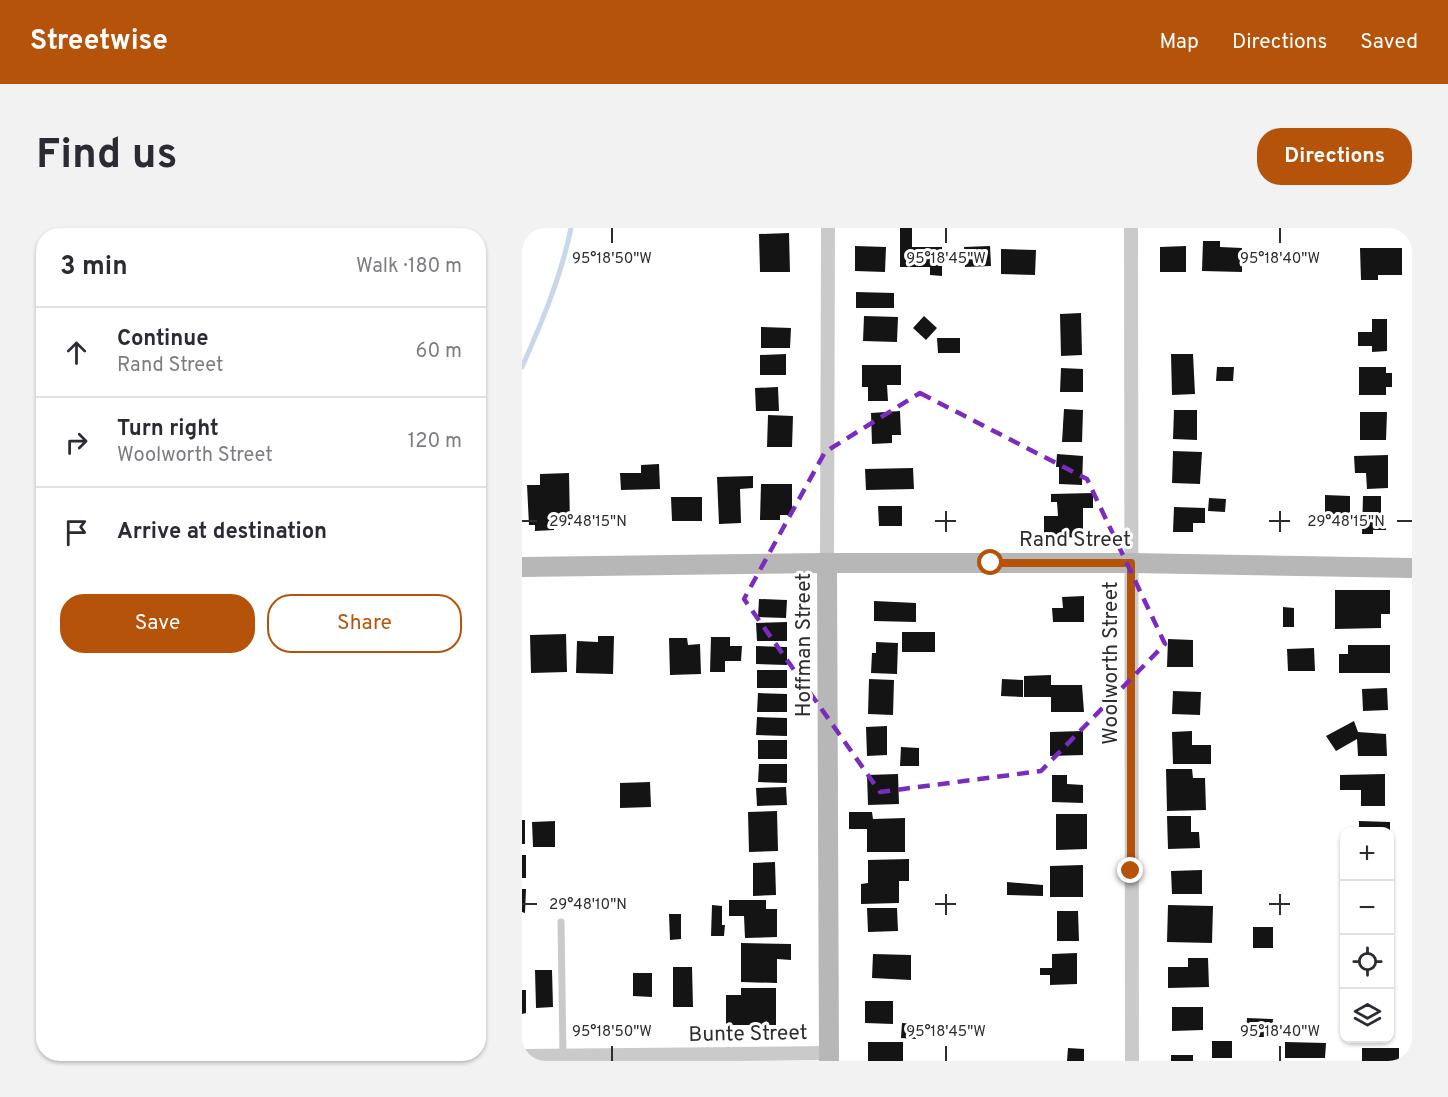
<!DOCTYPE html>
<html lang="en">
<head>
<meta charset="utf-8">
<style>
	:root { --surface:#fff; --page:#f2f2f3; --text:#2b2b33; --muted:#7c7c81; --line:#e1e1e2; --accent:#b45309 }
	body { margin:0; font-family:Overpass,sans-serif; background:var(--page); color:var(--text) }
	.controls { position:absolute; right:18px; bottom:18px; display:grid; overflow:hidden; border-radius:12px; box-shadow:0 2px 4px #0004 }
	.controls button { width:54px; height:54px; display:grid; place-items:center; padding:0; border:0; border-bottom:2px solid var(--line); background:var(--surface); color:var(--text); font:30px sans-serif }
	.stop { position:absolute; width:18px; height:18px; margin:-14px; border:4px solid #b45309; border-radius:50%; background:#fff }
	.stop.end { background:#b45309; border-color:#fff; box-shadow:0 2px 6px #0008 }
	.list { margin:0; padding:0; list-style:none }
	h2 { display:flex; justify-content:space-between; align-items:center; height:78px; margin:0; padding:0 24px; font-size:26px }
	h2 small { font-size:20px; font-weight:400; color:var(--muted) }
	.list li { display:grid; grid-template-columns:39px 1fr auto; gap:18px; align-items:center; box-sizing:border-box; height:90px; padding:0 24px; border-top:2px solid var(--line) }
	.list b { display:block; font-size:22px; white-space:nowrap }
	.list p { margin:0; font-size:20px; white-space:nowrap; color:var(--muted) }
	.list em { font-size:20px; font-style:normal; color:var(--muted) }
	.actions { display:flex; gap:12px; padding:18px 24px }
	.actions a { flex:1; padding:14px 0; border:2px solid var(--accent); border-radius:24px; text-align:center; font-size:21px; color:var(--accent) }
	.actions .main { background:var(--accent); color:#fff }
	.icon { flex:none; width:33px; height:33px; fill:none; stroke:currentColor; stroke-width:2; stroke-linecap:round; stroke-linejoin:round }
	.map { position:relative; flex:none; width:890px; height:833px; overflow:hidden; border-radius:24px }
	header { display:flex; align-items:center; gap:36px; box-sizing:border-box; height:84px; padding:0 30px; background:var(--accent); color:#fff }
	header strong { font-size:28px }
	nav { display:flex; gap:33px; margin-inline-start:auto; font-size:21px }
	.intro { display:flex; align-items:center; justify-content:space-between; box-sizing:border-box; height:144px; padding:0 36px }
	h1 { margin:0; font-size:42px }
	.button { padding:15px 27px; border-radius:24px; background:var(--accent); color:#fff; font-size:21px; font-weight:700 }
	main { display:flex; gap:36px; padding:0 36px }
	aside { flex:1; background:var(--surface); border-radius:24px; box-shadow:0 2px 4px #0004 }
	.map>svg:first-child { display:block }
	.lines { fill:none; stroke-linecap:round; stroke-linejoin:round }
	.stream { stroke:#c8d7ea; stroke-width:5 }
	.building { fill:#141414 }
	.lane { stroke:#cacaca; stroke-width:7 }
	.street { stroke:#cacaca; stroke-width:14 }
	.secondary { stroke:#b7b7b7; stroke-width:20 }
	.route { stroke:#b45309; stroke-width:8 }
	.marked { fill:none; stroke:#7b2cbf; stroke-width:4.5; stroke-dasharray:12 8; stroke-linejoin:round }
	.ticks { fill:none; stroke:#2d2d2d; stroke-width:2 }
	.labels { text-anchor:middle; stroke-width:6; stroke-linejoin:round; paint-order:stroke }
	.street-label { font-size:21px; fill:#2d2d2d; stroke:#fff }
	.ticks-label { font-size:15px; text-anchor:middle; fill:#2d2d2d; stroke:#fff; stroke-width:6; stroke-linejoin:round; paint-order:stroke }
</style>
</head>
<body>
<header>
<strong>Streetwise</strong>
<nav><a>Map</a><a>Directions</a><a>Saved</a></nav>
</header>
<div class="intro"><h1>Find us</h1><a class="button">Directions</a></div>
<main>
<aside>
<h2>3 min<small>Walk · 180 m</small></h2>
<ul class="list">
<li><svg class="icon" aria-label="ahead" viewBox="0 0 24 24"><path d="M12 20V5M6 11l6-6 6 6"/></svg><div><b>Continue</b><p>Rand Street</p></div><em>60 m</em></li>
<li><svg class="icon" aria-label="right" viewBox="0 0 24 24"><path d="M7 20v-9h11M14 6l5 5-5 5"/></svg><div><b>Turn right</b><p>Woolworth Street</p></div><em>120 m</em></li>
<li><svg class="icon" aria-label="arrive" viewBox="0 0 24 24"><path d="M6 21V4h12l-3 4 3 4H6"/></svg><div><b>Arrive at destination</b></div></li>
</ul>
<div class="actions"><a class="main">Save</a><a>Share</a></div>
</aside>
<div class="map">
<svg width="890" height="833" viewBox="0 0 890 833">
	<rect width="100%" height="100%" fill="#fff"/>
	<g class="lines">
		<path class="stream" d="M0 139C20 94 39 49 49 0"/>
	</g>
	<g class="building">
		<path d="M378 0H390V19H420V48L408 47V39H378Z"/>
		<path d="M267 5 268 44H238L237 6Z"/>
		<path d="M681 13H698V19L720 20V44L680 43Z"/>
		<path d="M333 18 364 19 363 44 333 43Z"/>
		<path d="M468 18 469 38 443 39 442 19Z"/>
		<path d="M664 18V44H638V19Z"/>
		<path d="M838 20H880V47H856V52H839Z"/>
		<path d="M479 21 514 22 513 47 479 46Z"/>
		<path d="M334 64 372 65V80H334Z"/>
		<path d="M559 85 560 127 539 128 538 86Z"/>
		<path d="M342 88 376 89 375 114 341 113Z"/>
		<path d="M402 88 415 100 404 112 391 100Z"/>
		<path d="M850 91H865V123L850 124V118H836V104H850Z"/>
		<path d="M239 99 269 100 268 120H239Z"/>
		<path d="M415 110H438V125H416Z"/>
		<path d="M264 126V147H238V127Z"/>
		<path d="M649 126H671L673 166 650 167Z"/>
		<path d="M340 137H379V157H365L366 173H346V159H340Z"/>
		<path d="M695 139H712L711 153H694Z"/>
		<path d="M837 139H864V145H870V159H864V167H837Z"/>
		<path d="M539 140 561 141V164H538Z"/>
		<path d="M256 159 257 183H234L233 160Z"/>
		<path d="M542 181 561 182 560 214H540Z"/>
		<path d="M652 182H675V212L651 211Z"/>
		<path d="M378 183 379 207H370V215L350 216 349 185Z"/>
		<path d="M838 184H865L864 212H838Z"/>
		<path d="M246 187 271 188 270 219H245Z"/>
		<path d="M651 223 680 224 678 256 650 255Z"/>
		<path d="M535 226 561 228 560 257 537 256V239H534Z"/>
		<path d="M866 227V260L845 261 844 245H833L832 228Z"/>
		<path d="M137 236 138 261 99 262 98 245H119V237Z"/>
		<path d="M391 240 392 261 344 262 343 241Z"/>
		<path d="M47 245 48 297H32V302L13 303V297H7L5 257H18V246Z"/>
		<path d="M231 248V260L218 261 219 295 197 296 195 249Z"/>
		<path d="M239 256H270V287H258V292H238Z"/>
		<path d="M571 265V280H561V309L522 310V288H536L535 274H529V266Z"/>
		<path d="M803 267 828 268V286H803Z"/>
		<path d="M841 268H859V285H864V302H851V306H840Z"/>
		<path d="M149 269H180V293H150Z"/>
		<path d="M687 270 704 271 703 284 686 283Z"/>
		<path d="M356 278H380V298H357Z"/>
		<path d="M652 279 683 280V295H671V304H651Z"/>
		<path d="M813 362H868V386H859V400L813 401Z"/>
		<path d="M562 368V394H531L530 380H541L540 369Z"/>
		<path d="M237 371 265 372 264 390 236 389Z"/>
		<path d="M352 373 394 375V394L352 393Z"/>
		<path d="M761 379 772 380V399H761Z"/>
		<path d="M265 394V413H235L234 395Z"/>
		<rect x="380" y="404" width="33" height="20"/>
		<path d="M44 406 45 444 9 445 8 407Z"/>
		<path d="M76 408H92L91 446 54 445 55 413 76 414Z"/>
		<path d="M189 409H208V418H220L219 433H203V444H188Z"/>
		<path d="M147 410H165L166 417 178 416 179 446 148 447Z"/>
		<path d="M646 411 671 412V439H645Z"/>
		<path d="M354 414 376 415 375 446 349 445 350 425H354Z"/>
		<path d="M826 417H868V445H817V426H826Z"/>
		<path d="M234 418 265 419V437L234 436Z"/>
		<path d="M792 420 793 443H766L765 421Z"/>
		<rect x="235" y="442" width="30" height="18"/>
		<path d="M529 447V457H560L562 484H529V469H502V448Z"/>
		<path d="M347 451 372 452 371 487 346 486Z"/>
		<path d="M480 451 501 452V469L479 468Z"/>
		<path d="M865 460 866 482 841 483 840 461Z"/>
		<path d="M651 463 679 464 678 487 650 486Z"/>
		<path d="M236 465 265 466V484H235Z"/>
		<path d="M235 489 265 490V508L234 507Z"/>
		<path d="M832 493 836 504 864 506 865 528H836L835 511 814 523 804 508Z"/>
		<path d="M365 498V527L345 528 344 499Z"/>
		<path d="M561 503V527L528 528V504Z"/>
		<path d="M670 503V517H689V536H651L650 504Z"/>
		<rect x="236" y="512" width="29" height="19"/>
		<path d="M379 519 397 520V538H378Z"/>
		<path d="M237 536H265V555L236 554Z"/>
		<path d="M644 541H670L671 550H683L684 582 645 583Z"/>
		<path d="M376 546 377 576 346 577 345 547Z"/>
		<path d="M863 546V578H839V562H818V547Z"/>
		<path d="M530 547H545V556L561 557V575L530 574Z"/>
		<path d="M128 554 129 579 98 580V555Z"/>
		<path d="M264 559 265 577 235 578 234 560Z"/>
		<path d="M255 583 256 623 227 624 226 584Z"/>
		<path d="M327 584H350L351 591 383 590V624H345V601H327Z"/>
		<path d="M534 586H565V621L534 622Z"/>
		<path d="M645 588H669V604H677L678 620 646 621Z"/>
		<rect x="0" y="592" width="3" height="24"/>
		<path d="M33 593V619H11L10 594Z"/>
		<path d="M837 593 868 594V604H837Z"/>
		<rect x="0" y="627" width="4" height="23"/>
		<path d="M387 631V653H377V675L339 676V656L346 655V632Z"/>
		<path d="M253 634 254 667 231 668V635Z"/>
		<path d="M561 637V669H528V638Z"/>
		<path d="M680 642V666H650L649 643Z"/>
		<path d="M485 654 521 657V668L485 667Z"/>
		<path d="M0 661H4L3 685 0 684Z"/>
		<path d="M207 672H244V681H255V709L223 710 222 688H207Z"/>
		<path d="M190 677 200 678V697H203L202 708H189Z"/>
		<path d="M646 677 691 678 690 715 645 714Z"/>
		<path d="M345 680H375L376 703 346 704Z"/>
		<path d="M535 683H556L557 713H535Z"/>
		<path d="M147 686H159V711L148 712Z"/>
		<rect x="731" y="699" width="20" height="21"/>
		<path d="M219 715 269 716V732L255 731V755L219 754Z"/>
		<path d="M555 725V756L528 757V747H518V740H530V726Z"/>
		<path d="M351 726 389 727V752L350 750Z"/>
		<path d="M666 730H686L687 759 646 760V739H666Z"/>
		<path d="M151 739H170L171 779H151Z"/>
		<path d="M13 742H30L31 779 14 780Z"/>
		<path d="M111 745H130V769L111 768Z"/>
		<path d="M219 760H254V797H204V767H219Z"/>
		<path d="M0 762H4V785L0 786Z"/>
		<path d="M343 773H371V796L343 795Z"/>
		<path d="M650 779H681V802L650 803Z"/>
		<path d="M725 790 751 791 750 809H724Z"/>
		<path d="M380 795 395 796 394 811 379 810Z"/>
		<rect x="690" y="813" width="20" height="17"/>
		<rect x="346" y="814" width="35" height="19"/>
		<path d="M763 814 804 815 803 830H763Z"/>
		<path d="M546 820 562 821V833H545Z"/>
		<rect x="840" y="820" width="37" height="13"/>
		<rect x="649" y="827" width="22" height="6"/>
	</g>
	<g class="lines">
		<path class="lane" d="M39 694 41 828"/>
		<g class="street">
			<path d="M609 0 610 833"/>
			<path d="M305 335 306 0"/>
			<path d="M0 828 308 825"/>
		</g>
		<g class="secondary">
			<path d="M305 335 307 833"/>
			<path d="M0 339 305 335H609L890 340"/>
		</g>
	</g>
	<g class="lines">
		<path class="route" d="M469 335H609V643"/>
	</g>
	<path class="marked" d="M398 165 565 251 643 416 519 543 358 564 222 371 303 224Z"/>
	<path class="ticks" d="M90 0V15M424 0V15M758 0V15M424 283V304M758 283V304M0 293H15M413 293H434M747 293H768M875 293H890M424 666V687M758 666V687M0 676H15M413 676H434M747 676H768M90 818V833M424 818V833M758 818V833"/>
	<g class="labels">
		<g class="street-label">
			<text x="553" y="318">Rand Street</text>
			<text transform="translate(281 417) rotate(-90)" y="7">Hoffman Street</text>
			<text transform="translate(588 435) rotate(-90)" y="7">Woolworth Street</text>
			<text transform="translate(226 805) rotate(-1)" y="7">Bunte Street</text>
		</g>
	</g>
	<g class="ticks-label">
		<text x="90" y="35">95°18'50"W</text>
		<text x="424" y="35">95°18'45"W</text>
		<text x="758" y="35">95°18'40"W</text>
		<text x="66" y="298">29°48'15"N</text>
		<text x="824" y="298">29°48'15"N</text>
		<text x="66" y="681">29°48'10"N</text>
		<text x="90" y="808">95°18'50"W</text>
		<text x="424" y="808">95°18'45"W</text>
		<text x="758" y="808">95°18'40"W</text>
	</g>
</svg>
<div class="controls">
<button>+</button>
<button>−</button>
<button><svg class="icon" aria-label="locate" viewBox="0 0 24 24"><circle cx="12" cy="12" r="6"/><path d="M12 2v4M12 18v4M2 12h4M18 12h4"/></svg></button>
<button><svg class="icon" aria-label="layers" viewBox="0 0 24 24"><path d="M12 4l9 5-9 5-9-5zM3 14l9 5 9-5"/></svg></button>
</div>
<div class="stop" style="left:469px;top:335px"></div>
<div class="stop end" style="left:609px;top:643px"></div>
</div>
</main>
</body>
</html>
